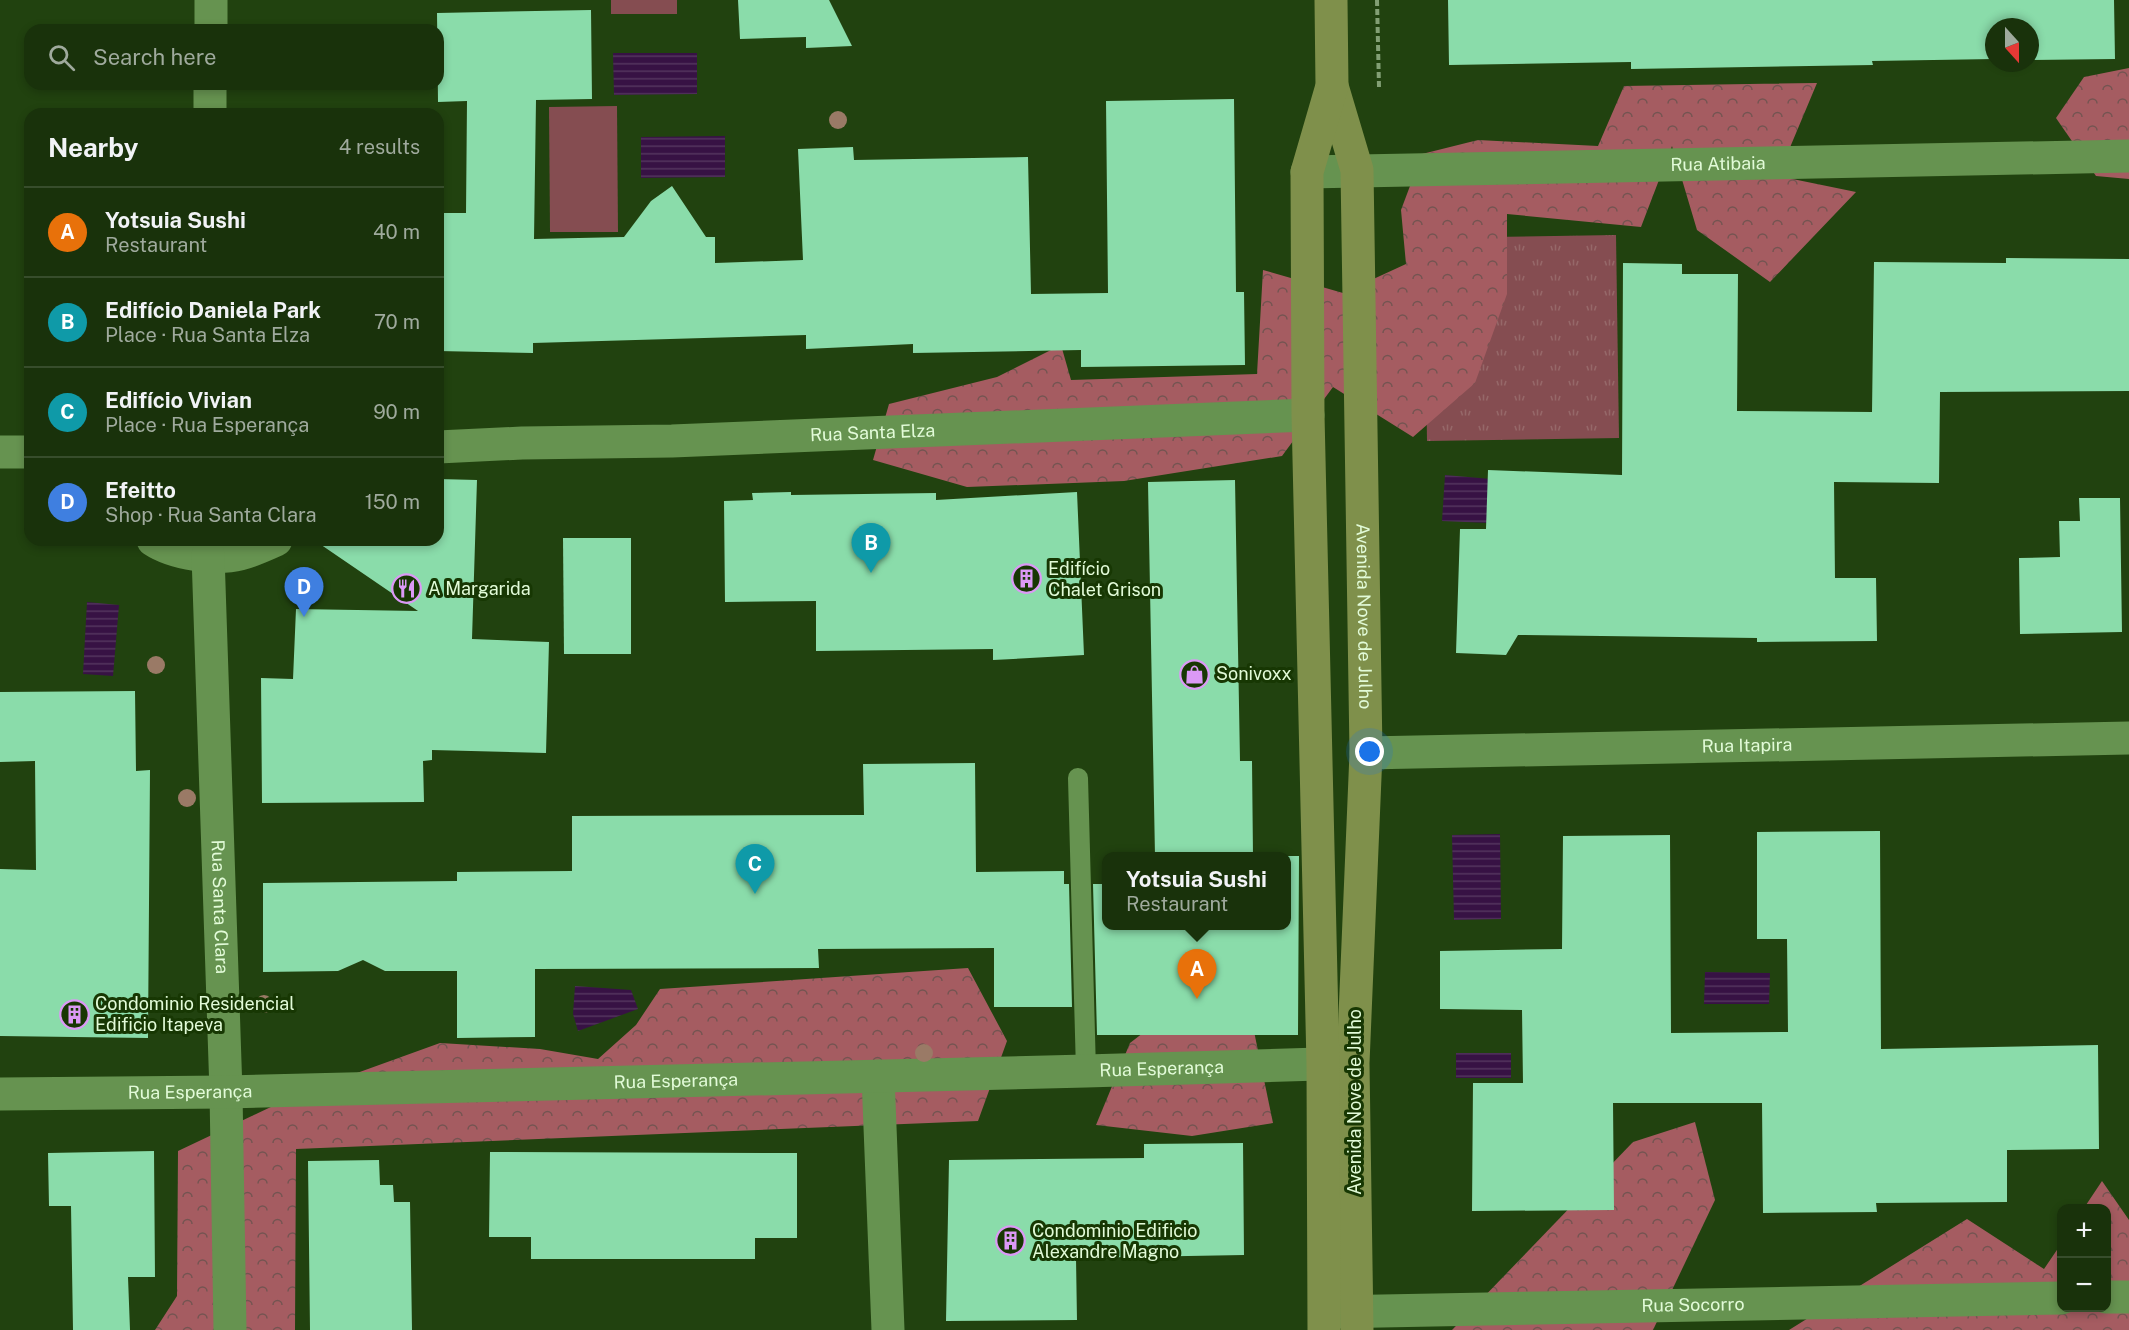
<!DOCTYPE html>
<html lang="en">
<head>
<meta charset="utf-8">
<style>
	:root { --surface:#19320b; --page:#223a14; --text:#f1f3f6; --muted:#9faa9d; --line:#374d2c; --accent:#8abfa5 }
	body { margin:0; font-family:"Public Sans",sans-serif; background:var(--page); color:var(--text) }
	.controls { position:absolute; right:18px; bottom:18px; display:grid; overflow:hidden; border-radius:12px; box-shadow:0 3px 9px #0003 }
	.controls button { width:54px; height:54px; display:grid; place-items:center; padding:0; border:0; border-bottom:2px solid var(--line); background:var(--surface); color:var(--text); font:30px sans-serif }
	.compass { position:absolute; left:1985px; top:18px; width:54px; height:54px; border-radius:50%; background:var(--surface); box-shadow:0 3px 9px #0003; rotate:159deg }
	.you { position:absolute; left:1370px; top:752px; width:21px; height:21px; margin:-15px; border:4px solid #fff; border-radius:50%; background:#1a73e8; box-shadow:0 0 0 9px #1a73e833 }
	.badge { display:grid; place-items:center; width:39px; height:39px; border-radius:50%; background:var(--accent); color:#fff; font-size:20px; font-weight:700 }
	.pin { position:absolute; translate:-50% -50px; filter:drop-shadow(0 2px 3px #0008) }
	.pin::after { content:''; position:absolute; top:32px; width:21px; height:18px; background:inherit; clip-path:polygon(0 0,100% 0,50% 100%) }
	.popup { position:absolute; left:1102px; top:852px; width:189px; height:78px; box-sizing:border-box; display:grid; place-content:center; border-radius:12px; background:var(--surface); filter:drop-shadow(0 2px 4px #0005); font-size:20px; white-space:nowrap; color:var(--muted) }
	.popup b { font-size:22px; color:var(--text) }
	.popup::after { content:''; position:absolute; left:50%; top:100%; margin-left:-12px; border:12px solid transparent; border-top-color:var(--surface) }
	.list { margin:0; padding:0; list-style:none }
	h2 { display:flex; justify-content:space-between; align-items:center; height:78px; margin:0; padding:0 24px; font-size:26px }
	h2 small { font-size:20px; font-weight:400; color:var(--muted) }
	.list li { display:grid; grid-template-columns:39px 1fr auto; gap:18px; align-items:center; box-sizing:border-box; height:90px; padding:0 24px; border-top:2px solid var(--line) }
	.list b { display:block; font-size:22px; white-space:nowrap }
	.list p { margin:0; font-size:20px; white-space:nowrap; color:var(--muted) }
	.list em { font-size:20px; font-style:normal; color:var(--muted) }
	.icon { flex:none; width:33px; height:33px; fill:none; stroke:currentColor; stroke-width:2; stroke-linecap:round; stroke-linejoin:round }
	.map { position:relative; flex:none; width:2129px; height:1330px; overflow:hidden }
	.search { position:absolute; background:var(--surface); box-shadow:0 3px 9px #0003; left:24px; top:24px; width:420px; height:66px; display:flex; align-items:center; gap:15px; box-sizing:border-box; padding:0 21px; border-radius:18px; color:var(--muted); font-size:22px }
	.panel { position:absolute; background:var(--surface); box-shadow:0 3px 9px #0003; left:24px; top:108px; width:420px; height:438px; border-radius:18px }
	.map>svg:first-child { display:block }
	.grass { fill:url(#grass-tufts) }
	.forest { fill:url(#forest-crowns) }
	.park { fill:#854d51 }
	.water { fill:url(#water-rules) }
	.building { fill:#8adcaa }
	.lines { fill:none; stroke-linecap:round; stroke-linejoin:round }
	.path { stroke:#829f74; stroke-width:4; stroke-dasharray:6 3; stroke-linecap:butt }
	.lane { stroke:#669350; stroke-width:20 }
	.street { stroke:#669350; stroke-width:33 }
	.secondary { stroke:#7f904b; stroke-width:33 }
	.tree { fill:#9a7a66 }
	.labels { text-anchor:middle; stroke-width:6; stroke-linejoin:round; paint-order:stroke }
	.street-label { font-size:18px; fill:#e2fbd8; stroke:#173703 }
	.poi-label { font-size:18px; fill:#e2fbd8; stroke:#173703; text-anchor:start }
</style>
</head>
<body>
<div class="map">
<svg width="2129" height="1330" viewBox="0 0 2129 1330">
	<defs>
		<pattern id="grass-tufts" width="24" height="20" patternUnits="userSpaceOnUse" patternTransform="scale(1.5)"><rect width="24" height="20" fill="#854d51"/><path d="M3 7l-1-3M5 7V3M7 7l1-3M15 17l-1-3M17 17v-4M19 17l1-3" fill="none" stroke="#966869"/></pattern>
		<pattern id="forest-crowns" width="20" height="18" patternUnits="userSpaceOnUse" patternTransform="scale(1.5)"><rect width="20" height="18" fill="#a55c61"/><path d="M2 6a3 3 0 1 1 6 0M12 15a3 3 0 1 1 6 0" fill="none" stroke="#745451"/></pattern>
		<pattern id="water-rules" width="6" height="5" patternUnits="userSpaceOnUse" patternTransform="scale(1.5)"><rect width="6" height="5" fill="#371244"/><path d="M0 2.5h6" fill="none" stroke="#54355e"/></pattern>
	</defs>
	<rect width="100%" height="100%" fill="#21420f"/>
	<path class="grass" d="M1616 235 1619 438 1427 441 1424 238Z"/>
	<g class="forest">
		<path d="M2129 68V179L2096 176 2056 118 2084 77Z"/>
		<path d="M1817 83 1778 176 1856 192 1770 282 1697 230 1672 146 1641 227 1507 214V294L1475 383 1413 437 1333 387 1282 456 1124 481 967 487 873 460 889 404 997 377 1061 345 1071 380 1257 374 1263 270 1343 293 1406 264 1401 210 1422 154 1478 140 1598 146 1624 86Z"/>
		<path d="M968 968 1007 1041 978 1121 296 1149 295 1330H155L177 1296 178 1151 296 1095 440 1043 540 1049 598 1059 636 1025 660 989Z"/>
		<path d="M1244 983 1273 1123 1192 1136 1096 1125 1130 1043 1152 1026Z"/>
		<path d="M1695 1122 1715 1200 1653 1330H1452L1633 1142Z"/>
		<path d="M2102 1181 2129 1220V1330H1789L1967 1219 2044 1269 2061 1244 2062 1308H2106V1208H2084Z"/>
	</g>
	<g class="park">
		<rect x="611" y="0" width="66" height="14"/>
		<path d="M617 106 618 232H550L549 107Z"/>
	</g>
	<g class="water">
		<path d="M613 53H697V94L614 95Z"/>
		<path d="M725 136V177L641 178V137Z"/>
		<path d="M1445 475 1491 479 1488 523 1442 521Z"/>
		<path d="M87 602 119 605 113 676 83 674Z"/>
		<path d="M1500 834 1501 919 1454 920 1452 835Z"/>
		<path d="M1705 972 1770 973 1769 1004H1704Z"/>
		<path d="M575 986 631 990 638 1009 578 1031 573 1014Z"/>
		<rect x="1456" y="1053" width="55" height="25"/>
	</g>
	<g class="building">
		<path d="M738 0H829L852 46 806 48V37L740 39Z"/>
		<path d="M1448 0H2114L2115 59 2030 60V27H1994V59L1872 61 1873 65 1631 69V62L1449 65Z"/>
		<path d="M591 10 592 99 536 100 534 239 624 237 651 201 672 186 706 237H715V263L803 260 798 149 853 147 854 160 1028 157 1031 294 1108 293 1106 101 1234 99 1236 292H1244L1245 365 1081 367V350L913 353V344L806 349V335L533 343V353L438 351V213H466L467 101 438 102 437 13Z"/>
		<path d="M2006 258 2129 259V391L1940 392 1939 483 1834 482 1835 578H1876L1877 641 1757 642V638L1518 635 1506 655 1456 653 1460 529H1486L1488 470 1622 475 1623 263 1682 264V274H1738L1737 411 1872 412 1874 262 2006 263Z"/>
		<path d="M438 479 477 480 472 639 549 642 546 753 432 750V760L423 761 424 802 262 803 261 678 293 679 296 609 418 611 314 540H438Z"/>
		<path d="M1235 480 1240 761H1252L1253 856H1299L1298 1035H1097L1093 884H1107V926H1287V856H1155L1148 482Z"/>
		<path d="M791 492V495L936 493V500L1077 492 1084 655 993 660V649L816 651V601L725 602 724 501 753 500 752 493Z"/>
		<path d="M2079 498H2120L2122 632 2020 634 2019 558 2060 557 2059 521H2080Z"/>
		<path d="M563 538H631V654H564Z"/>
		<path d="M135 691 136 771 150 770 148 1038 0 1036V869L36 870 35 761 0 762V692Z"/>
		<path d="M975 763 976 872 1064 871V884H1069L1072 1007H994V948L818 949 819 968 535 969V1037L457 1038V971H385L363 960 338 971 263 972V883L457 881V872L572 871V816L864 815 863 764Z"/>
		<path d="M1880 831 1881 1049 2098 1045 2099 1149 2007 1150V1202L1876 1203 1877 1212 1763 1213 1762 1103H1613L1614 1210 1472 1211 1473 1083H1523L1522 1010 1440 1009V951L1562 949 1563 836 1670 835 1671 1033 1788 1032 1787 939H1757V832Z"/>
		<path d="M1243 1143 1244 1255 1076 1258 1077 1320 946 1321 949 1160 1144 1158V1144Z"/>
		<path d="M154 1151 155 1277H128L130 1330H73L71 1206H49L48 1153Z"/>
		<path d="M490 1152 797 1153V1238H755V1259H531V1237H489Z"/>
		<path d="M379 1160 380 1185H393L394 1202H410L412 1330H310L308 1161Z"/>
	</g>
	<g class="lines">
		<path class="path" d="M1377 0 1379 87"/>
		<path class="lane" d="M1078 778 1086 1071"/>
		<g class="street">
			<path d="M211 30V0"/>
			<path d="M210 114V84"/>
			<path id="s1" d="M1307 172 2129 156"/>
			<path id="s2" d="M438 447 522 443 672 441 1308 415"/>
			<path d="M0 452H30"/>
			<path d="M153 540C174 554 216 560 240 554 252 551 265 545 276 540"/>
			<path id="s3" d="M208 555 226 1092 230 1330"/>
			<path id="s4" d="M1366 753 2129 738"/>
			<path d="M878 1076 888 1330"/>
			<path id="s5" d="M0 1094 226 1092 1086 1071 1352 1063"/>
			<path d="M2106 1297H2129"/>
			<path id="s6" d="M1329 1312 2062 1298"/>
		</g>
		<g class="secondary">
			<path id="s7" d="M1332 86 1357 170 1366 753 1353 1063 1357 1330"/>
			<path d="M1324 1330 1323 1065 1308 415 1307 172 1332 86 1331 0"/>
		</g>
	</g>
	<g class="tree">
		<circle cx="838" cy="120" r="9"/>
		<circle cx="156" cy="665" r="9"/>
		<circle cx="187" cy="798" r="9"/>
		<circle cx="264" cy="1004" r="9"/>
		<circle cx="924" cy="1053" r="9"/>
	</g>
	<defs>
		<symbol id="building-ring" viewBox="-11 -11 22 22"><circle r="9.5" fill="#173703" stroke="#db99f5" stroke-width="1.5"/><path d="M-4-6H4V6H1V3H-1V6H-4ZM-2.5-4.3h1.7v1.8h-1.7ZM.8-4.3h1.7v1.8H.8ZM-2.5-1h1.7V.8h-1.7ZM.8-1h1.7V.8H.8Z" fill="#db99f5"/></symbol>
		<symbol id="restaurant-ring" viewBox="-11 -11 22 22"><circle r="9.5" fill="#173703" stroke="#db99f5" stroke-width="1.5"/><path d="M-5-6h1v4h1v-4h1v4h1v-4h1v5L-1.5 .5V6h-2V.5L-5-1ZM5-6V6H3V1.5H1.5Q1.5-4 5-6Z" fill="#db99f5"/></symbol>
		<symbol id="shop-ring" viewBox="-11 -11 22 22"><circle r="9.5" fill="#173703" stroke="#db99f5" stroke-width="1.5"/><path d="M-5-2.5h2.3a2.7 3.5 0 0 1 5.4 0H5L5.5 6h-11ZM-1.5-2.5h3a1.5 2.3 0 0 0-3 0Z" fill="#db99f5"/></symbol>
	</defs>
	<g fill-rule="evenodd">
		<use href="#building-ring" x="1010" y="562" width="33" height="33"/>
		<use href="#restaurant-ring" x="390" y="572" width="33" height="33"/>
		<use href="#shop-ring" x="1178" y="658" width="33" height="33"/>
		<use href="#building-ring" x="58" y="998" width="33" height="33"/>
		<use href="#building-ring" x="994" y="1224" width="33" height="33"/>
	</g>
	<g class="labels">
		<g class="street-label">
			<text dy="6" stroke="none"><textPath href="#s1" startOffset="411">Rua Atibaia</textPath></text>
			<text dy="6" stroke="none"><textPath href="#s2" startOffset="435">Rua Santa Elza</textPath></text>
			<text dy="6" stroke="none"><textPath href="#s7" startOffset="534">Avenida Nove de Julho</textPath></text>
			<text dy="6" stroke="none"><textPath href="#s4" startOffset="381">Rua Itapira</textPath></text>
			<text dy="6" stroke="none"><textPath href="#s3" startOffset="352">Rua Santa Clara</textPath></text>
			<text dy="6" stroke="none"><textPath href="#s5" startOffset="1162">Rua Esperança</textPath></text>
			<text dy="6" stroke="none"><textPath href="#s5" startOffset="676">Rua Esperança</textPath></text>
			<text dy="6" stroke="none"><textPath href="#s5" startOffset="190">Rua Esperança</textPath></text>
			<text transform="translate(1355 1102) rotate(-90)" y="6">Avenida Nove de Julho</text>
			<text dy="6" stroke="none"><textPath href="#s6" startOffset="364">Rua Socorro</textPath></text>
		</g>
		<g class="poi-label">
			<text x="1048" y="575">Edifício<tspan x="1048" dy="21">Chalet Grison</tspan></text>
			<text x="428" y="595">A Margarida</text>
			<text x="1216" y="680">Sonivoxx</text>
			<text x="95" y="1010">Condominio Residencial<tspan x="95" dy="21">Edificio Itapeva</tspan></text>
			<text x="1032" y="1237">Condominio Edificio<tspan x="1032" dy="21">Alexandre Magno</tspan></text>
		</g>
	</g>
</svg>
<div class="controls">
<button>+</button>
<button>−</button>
</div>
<svg class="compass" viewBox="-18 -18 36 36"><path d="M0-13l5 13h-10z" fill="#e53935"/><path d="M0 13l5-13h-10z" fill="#9faa9d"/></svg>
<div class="you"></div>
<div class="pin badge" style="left:1197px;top:999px;background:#e8710a">A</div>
<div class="popup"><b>Yotsuia Sushi</b>Restaurant</div>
<div class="pin badge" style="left:871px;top:573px;background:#0f9aa8">B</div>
<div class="pin badge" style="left:755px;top:894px;background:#0f9aa8">C</div>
<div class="pin badge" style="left:304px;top:617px;background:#3f7fe0">D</div>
<div class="search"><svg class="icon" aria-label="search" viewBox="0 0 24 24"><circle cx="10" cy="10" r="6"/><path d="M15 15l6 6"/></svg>Search here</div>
<section class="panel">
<h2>Nearby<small>4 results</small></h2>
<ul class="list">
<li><span class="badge" style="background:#e8710a">A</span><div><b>Yotsuia Sushi</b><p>Restaurant</p></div><em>40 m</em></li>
<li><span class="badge" style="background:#0f9aa8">B</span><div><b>Edifício Daniela Park</b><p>Place · Rua Santa Elza</p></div><em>70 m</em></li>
<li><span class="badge" style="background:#0f9aa8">C</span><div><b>Edifício Vivian</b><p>Place · Rua Esperança</p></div><em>90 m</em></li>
<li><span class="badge" style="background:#3f7fe0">D</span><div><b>Efeitto</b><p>Shop · Rua Santa Clara</p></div><em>150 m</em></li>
</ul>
</section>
</div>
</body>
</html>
